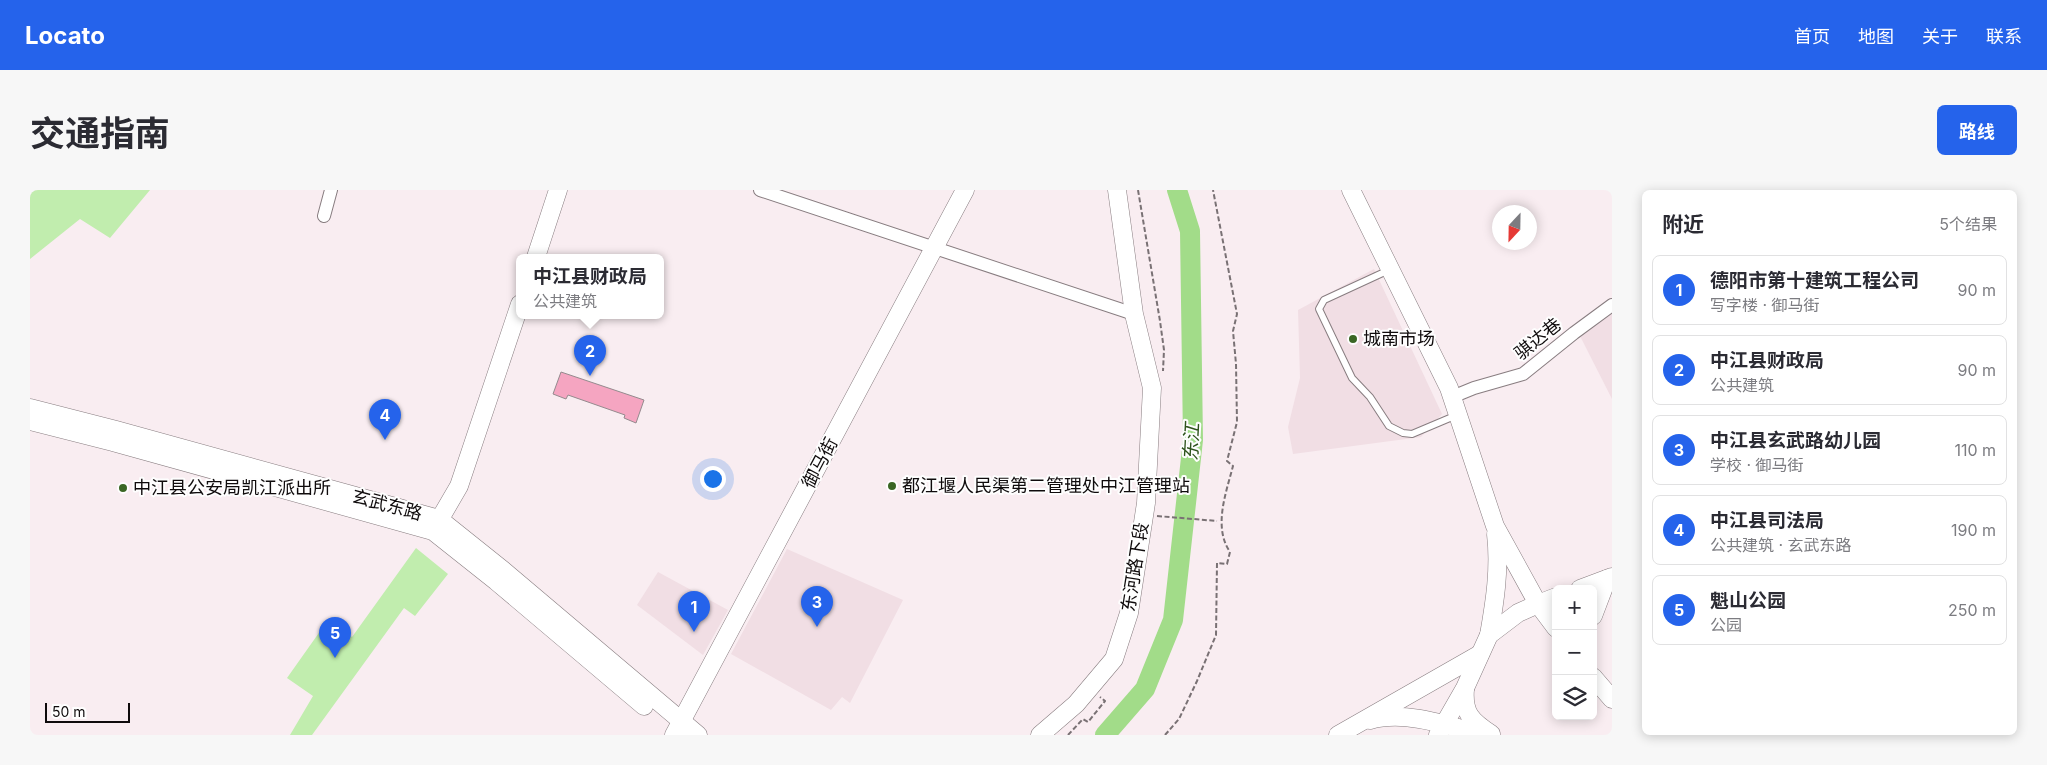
<!DOCTYPE html>
<html lang="zh">
<head>
<meta charset="utf-8">
<style>
	:root { --surface:#fff; --page:#f7f7f7; --text:#2b2b33; --muted:#7c7c81; --line:#e1e1e2; --accent:#2563eb }
	body { margin:0; font-family:Inter,"Noto Sans SC",sans-serif; background:var(--page); color:var(--text) }
	.controls { position:absolute; right:15px; bottom:15px; display:grid; overflow:hidden; border-radius:8px; box-shadow:0 2px 12px #0003 }
	.controls button { width:45px; height:45px; display:grid; place-items:center; padding:0; border:0; border-bottom:1px solid var(--line); background:var(--surface); color:var(--text); font:25px sans-serif }
	.compass { position:absolute; left:1462px; top:15px; width:45px; height:45px; border-radius:50%; background:var(--surface); box-shadow:0 2px 12px #0003; rotate:202deg }
	.scale { position:absolute; left:15px; bottom:12px; width:85px; box-sizing:border-box; padding-left:5px; border:2px solid #0f0b0c; border-top:0; font-size:14px; line-height:18px; white-space:nowrap; color:#0f0b0c; -webkit-text-stroke:4px #fefefe; paint-order:stroke }
	.you { position:absolute; left:682px; top:288px; width:18px; height:18px; margin:-12px; border:4px solid #fff; border-radius:50%; background:#1a73e8; box-shadow:0 0 0 8px #1a73e833 }
	.badge { display:grid; place-items:center; width:32px; height:32px; border-radius:50%; background:var(--accent); color:#fff; font-size:16px; font-weight:700 }
	.pin { position:absolute; translate:-50% -41px; filter:drop-shadow(0 1px 2px #0008) }
	.pin::after { content:''; position:absolute; top:26px; width:18px; height:15px; background:inherit; clip-path:polygon(0 0,100% 0,50% 100%) }
	.popup { position:absolute; left:486px; top:64px; width:148px; height:65px; box-sizing:border-box; display:grid; place-content:center; border-radius:8px; background:var(--surface); filter:drop-shadow(0 1px 4px #0005); font-size:16px; white-space:nowrap; color:var(--muted) }
	.popup b { font-size:19px; color:var(--text) }
	.popup::after { content:''; position:absolute; left:50%; top:100%; margin-left:-10px; border:10px solid transparent; border-top-color:var(--surface) }
	.list { margin:0; padding:0; list-style:none }
	h2 { display:flex; justify-content:space-between; align-items:center; height:65px; margin:0; padding:0 20px; font-size:21px }
	h2 small { font-size:16px; font-weight:400; color:var(--muted) }
	.list li { display:grid; grid-template-columns:32px 1fr auto; gap:15px; align-items:center; box-sizing:border-box; height:70px; margin:0 10px 10px; padding:0 10px; border:1px solid var(--line); border-radius:8px }
	.list b { display:block; font-size:19px; white-space:nowrap }
	.list p { margin:0; font-size:16px; white-space:nowrap; color:var(--muted) }
	.list em { font-size:16px; font-style:normal; color:var(--muted) }
	.icon { flex:none; width:28px; height:28px; fill:none; stroke:currentColor; stroke-width:2; stroke-linecap:round; stroke-linejoin:round }
	.map { position:relative; flex:none; width:1582px; height:545px; overflow:hidden; border-radius:8px }
	header { display:flex; align-items:center; gap:30px; box-sizing:border-box; height:70px; padding:0 25px; background:var(--accent); color:#fff }
	header strong { font-size:24px }
	nav { display:flex; gap:28px; margin-inline-start:auto; font-size:18px }
	.intro { display:flex; align-items:center; justify-content:space-between; box-sizing:border-box; height:120px; padding:0 30px }
	h1 { margin:0; font-size:35px }
	.button { padding:12px 22px; border-radius:8px; background:var(--accent); color:#fff; font-size:18px; font-weight:700 }
	main { display:flex; gap:30px; padding:0 30px }
	aside { flex:1; background:var(--surface); border-radius:8px; box-shadow:0 2px 12px #0003 }
	.map>svg:first-child { display:block }
	.built { fill:#f1dee4 }
	.green { fill:#c1edae }
	.lines { fill:none; stroke-linecap:round; stroke-linejoin:round }
	.river { stroke:#a2dc89; stroke-width:20 }
	.building { fill:#f5a5c1; stroke:#958a8e }
	.lane-casing { stroke:#887d80; stroke-width:8 }
	.street-casing { stroke:#887d80; stroke-width:14 }
	.secondary-casing { stroke:#887d80; stroke-width:19 }
	.path { stroke:#797174; stroke-width:2; stroke-dasharray:5 2.5; stroke-linecap:butt }
	.lane { stroke:#fff; stroke-width:6 }
	.street { stroke:#fff; stroke-width:12 }
	.secondary { stroke:#fff; stroke-width:18 }
	.poi-dot { fill:#3a6624; stroke:#fefefe; stroke-width:2 }
	.labels { text-anchor:middle; stroke-width:4; stroke-linejoin:round; paint-order:stroke }
	.poi-label { font-size:18px; fill:#0f0b0c; stroke:#fefefe; text-anchor:start }
	.street-label { font-size:18px; fill:#0f0b0c; stroke:#fefefe }
	.water-label { font-size:19px; font-style:italic; fill:#2f541d; stroke:#fefefe }
</style>
</head>
<body>
<header>
<strong>Locato</strong>
<nav><a>首页</a><a>地图</a><a>关于</a><a>联系</a></nav>
</header>
<div class="intro"><h1>交通指南</h1><a class="button">路线</a></div>
<main>
<div class="map">
<svg width="1582" height="545" viewBox="0 0 1582 545">
	<rect width="100%" height="100%" fill="#f9edf1"/>
	<g class="built">
		<path d="M1344 79 1412 224 1391 247 1263 264 1258 237 1270 188 1268 120Z"/>
		<path d="M1582 120V209L1550 146Z"/>
		<path d="M757 359 873 410 820 513 812 507 801 520 701 464Z"/>
		<path d="M628 382 698 420 673 465 607 415Z"/>
	</g>
	<g class="green">
		<path d="M0 0H120L80 48 50 29 0 69Z"/>
		<path d="M386 358 418 384 385 426 374 418 282 545H260L283 506 257 488 298 430 322 447Z"/>
	</g>
	<g class="lines">
		<path class="river" d="M1075 545 1115 499 1143 430 1163 250 1160 41 1147 0"/>
	</g>
	<path class="building" d="M531 182 614 210 606 233 594 228 595 225 538 205 536 209 523 204Z"/>
	<g class="lines">
		<defs>
			<path id="lane" d="M1359 80 1294 110 1289 119 1322 188 1340 207 1359 236 1373 243 1382 244 1427 225"/>
			<g id="street">
				<path d="M730 0 1104 124"/>
				<path d="M294 26 301 0"/>
				<path d="M1422 207 1444 198 1493 184 1544 143 1582 115"/>
			</g>
			<g id="secondary">
				<path d="M1321 0 1419 198 1465 336 1508 414 1526 407"/>
				<path d="M506 67 528 0"/>
				<path d="M0 218 86 240 409 329 474 381 668 545"/>
				<path d="M0 231 83 252 403 341 466 391 614 516"/>
				<path d="M404 339 429 296 490 114"/>
				<path d="M1550 399 1582 387"/>
				<path d="M1563 426 1577 389"/>
				<path d="M1459 445C1465 411 1470 379 1466 344"/>
				<path d="M1563 487 1582 509"/>
				<path d="M1435 499C1433 523 1441 531 1461 544"/>
				<path d="M1340 530C1376 520 1419 536 1453 545"/>
				<path d="M644 545 935 0"/>
				<path d="M1010 545 1046 514 1084 469 1099 423 1116 313 1122 198 1104 124 1087 0"/>
				<path d="M1308 545 1450 464"/>
				<path d="M1408 545 1435 498 1459 445 1488 423 1508 414 1526 438"/>
			</g>
		</defs>
		<use href="#lane" class="lane-casing"/>
		<use href="#street" class="street-casing"/>
		<use href="#secondary" class="secondary-casing"/>
		<g class="path">
			<path d="M1108 0 1130 131 1134 160 1133 181"/>
			<path d="M1127 326 1187 331"/>
			<path d="M1038 545 1053 529 1058 532 1075 511 1070 507"/>
			<path d="M1135 545 1149 529 1167 491 1186 445 1187 373 1197 374 1200 362C1183 337 1196 303 1203 276L1197 271 1207 232 1206 174 1203 141 1207 124 1183 0"/>
		</g>
		<use href="#lane" class="lane"/>
		<use href="#street" class="street"/>
		<use href="#secondary" class="secondary"/>
	</g>
	<g class="poi-dot">
		<circle cx="1323" cy="149" r="5"/>
		<circle cx="862" cy="296" r="5"/>
		<circle cx="93" cy="298" r="5"/>
	</g>
	<g class="labels">
		<g class="poi-label">
			<text x="1333" y="155">城南市场</text>
			<text x="872" y="302">都江堰人民渠第二管理处中江管理站</text>
			<text x="103" y="304">中江县公安局凯江派出所</text>
		</g>
		<g class="street-label">
			<text transform="translate(1508 149) rotate(-39)" y="6">骐达巷</text>
			<text transform="translate(790 273) rotate(-62)" y="6">御马街</text>
			<text transform="translate(357 315) rotate(15)" y="6">玄武东路</text>
			<text transform="translate(1105 377) rotate(-81)" y="6">东河路下段</text>
		</g>
		<g class="water-label">
			<text transform="translate(1161 252) rotate(-87)" y="7">东江</text>
		</g>
	</g>
</svg>
<div class="controls">
<button>+</button>
<button>−</button>
<button><svg class="icon" aria-label="layers" viewBox="0 0 24 24"><path d="M12 4l9 5-9 5-9-5zM3 14l9 5 9-5"/></svg></button>
</div>
<svg class="compass" viewBox="-18 -18 36 36"><path d="M0-13l5 13h-10z" fill="#e53935"/><path d="M0 13l5-13h-10z" fill="#7c7c81"/></svg>
<div class="scale">50 m</div>
<div class="you"></div>
<div class="pin badge" style="left:664px;top:442px">1</div>
<div class="pin badge" style="left:560px;top:186px">2</div>
<div class="popup"><b>中江县财政局</b>公共建筑</div>
<div class="pin badge" style="left:787px;top:437px">3</div>
<div class="pin badge" style="left:355px;top:250px">4</div>
<div class="pin badge" style="left:305px;top:468px">5</div>
</div>
<aside>
<h2>附近<small>5个结果</small></h2>
<ul class="list">
<li><span class="badge">1</span><div><b>德阳市第十建筑工程公司</b><p>写字楼 · 御马街</p></div><em>90 m</em></li>
<li><span class="badge">2</span><div><b>中江县财政局</b><p>公共建筑</p></div><em>90 m</em></li>
<li><span class="badge">3</span><div><b>中江县玄武路幼儿园</b><p>学校 · 御马街</p></div><em>110 m</em></li>
<li><span class="badge">4</span><div><b>中江县司法局</b><p>公共建筑 · 玄武东路</p></div><em>190 m</em></li>
<li><span class="badge">5</span><div><b>魁山公园</b><p>公园</p></div><em>250 m</em></li>
</ul>
</aside>
</main>
</body>
</html>
